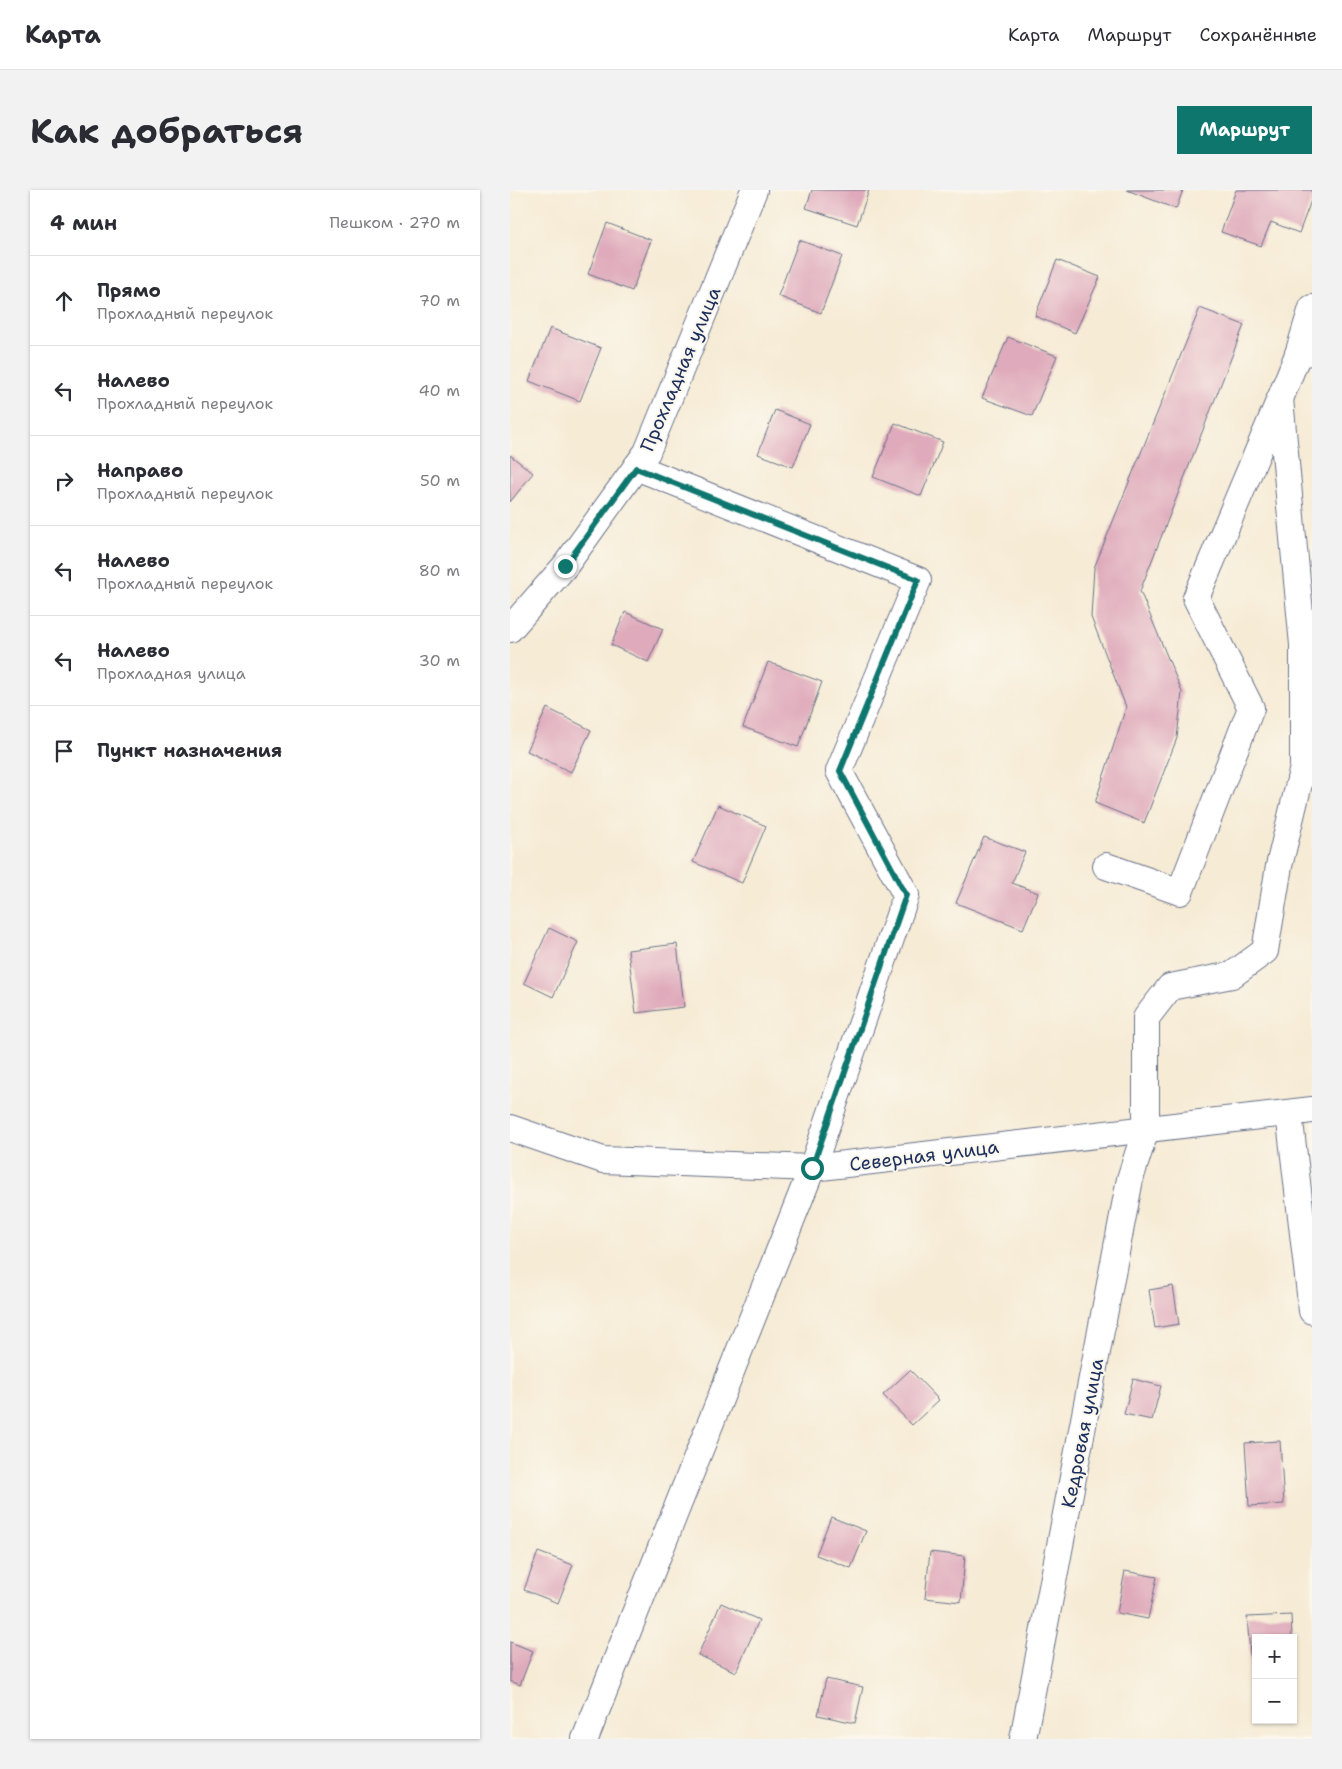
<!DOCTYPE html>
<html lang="ru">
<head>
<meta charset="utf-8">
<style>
	:root { --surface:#fff; --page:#f2f2f3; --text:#2b2b33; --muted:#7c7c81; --line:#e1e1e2; --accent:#0f766e }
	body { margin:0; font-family:"Shantell Sans",sans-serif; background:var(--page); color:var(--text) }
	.controls { position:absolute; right:15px; bottom:15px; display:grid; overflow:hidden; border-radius:0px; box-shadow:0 1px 4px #0004 }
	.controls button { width:45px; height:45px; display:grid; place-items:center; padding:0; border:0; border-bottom:1px solid var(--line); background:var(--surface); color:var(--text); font:25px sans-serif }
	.stop { position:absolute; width:15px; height:15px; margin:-11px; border:4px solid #0f766e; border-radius:50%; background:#fff }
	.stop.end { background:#0f766e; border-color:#fff; box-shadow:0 1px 5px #0008 }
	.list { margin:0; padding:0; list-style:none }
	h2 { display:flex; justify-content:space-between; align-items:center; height:65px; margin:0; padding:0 20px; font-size:21px }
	h2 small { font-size:16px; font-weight:400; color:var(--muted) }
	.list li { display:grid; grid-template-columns:32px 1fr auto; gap:15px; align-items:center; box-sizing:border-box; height:90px; padding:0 20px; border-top:1px solid var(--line) }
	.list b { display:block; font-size:19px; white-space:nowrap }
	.list p { margin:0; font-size:16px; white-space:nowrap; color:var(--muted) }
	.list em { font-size:16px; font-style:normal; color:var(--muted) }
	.icon { flex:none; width:28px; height:28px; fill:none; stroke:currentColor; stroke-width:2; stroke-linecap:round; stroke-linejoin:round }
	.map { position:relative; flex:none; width:802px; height:1549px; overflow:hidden; border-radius:0px }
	header { display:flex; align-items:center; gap:30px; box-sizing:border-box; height:70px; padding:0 25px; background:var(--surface); border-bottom:1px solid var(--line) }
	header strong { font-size:24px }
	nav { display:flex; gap:28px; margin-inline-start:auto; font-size:18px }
	.intro { display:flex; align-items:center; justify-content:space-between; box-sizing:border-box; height:120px; padding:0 30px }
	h1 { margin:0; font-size:35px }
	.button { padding:12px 22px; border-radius:0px; background:var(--accent); color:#fff; font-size:18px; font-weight:700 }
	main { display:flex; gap:30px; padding:0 30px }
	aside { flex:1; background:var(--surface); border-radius:0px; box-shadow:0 1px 4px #0004 }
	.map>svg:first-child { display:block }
	.building { fill:#dfaabb }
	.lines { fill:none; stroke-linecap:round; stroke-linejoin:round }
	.minor-casing { stroke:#687188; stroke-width:28 }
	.minor { stroke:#fff; stroke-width:26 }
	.route { stroke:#0f766e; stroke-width:6 }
	.labels { text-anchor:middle; stroke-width:4; stroke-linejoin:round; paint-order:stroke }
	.street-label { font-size:19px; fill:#1b2f5e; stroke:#fbf7ec }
</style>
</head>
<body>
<header>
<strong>Карта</strong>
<nav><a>Карта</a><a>Маршрут</a><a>Сохранённые</a></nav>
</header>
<div class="intro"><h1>Как добраться</h1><a class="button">Маршрут</a></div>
<main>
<aside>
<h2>4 мин<small>Пешком · 270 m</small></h2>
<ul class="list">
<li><svg class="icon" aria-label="ahead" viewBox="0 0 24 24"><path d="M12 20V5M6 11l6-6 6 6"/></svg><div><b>Прямо</b><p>Прохладный переулок</p></div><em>70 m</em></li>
<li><svg class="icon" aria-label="left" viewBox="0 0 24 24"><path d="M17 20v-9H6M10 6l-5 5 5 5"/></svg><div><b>Налево</b><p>Прохладный переулок</p></div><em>40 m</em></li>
<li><svg class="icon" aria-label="right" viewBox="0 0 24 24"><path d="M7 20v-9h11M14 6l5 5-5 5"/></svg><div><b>Направо</b><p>Прохладный переулок</p></div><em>50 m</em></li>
<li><svg class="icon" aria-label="left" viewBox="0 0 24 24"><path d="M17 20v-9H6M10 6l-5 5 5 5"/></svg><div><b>Налево</b><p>Прохладный переулок</p></div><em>80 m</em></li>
<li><svg class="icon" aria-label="left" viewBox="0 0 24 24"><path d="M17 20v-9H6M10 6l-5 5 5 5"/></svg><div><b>Налево</b><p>Прохладная улица</p></div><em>30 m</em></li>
<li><svg class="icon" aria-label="arrive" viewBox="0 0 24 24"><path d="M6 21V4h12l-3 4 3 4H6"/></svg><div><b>Пункт назначения</b></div></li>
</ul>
</aside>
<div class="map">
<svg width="802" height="1549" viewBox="0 0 802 1549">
	<rect width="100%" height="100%" fill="#fbf7ec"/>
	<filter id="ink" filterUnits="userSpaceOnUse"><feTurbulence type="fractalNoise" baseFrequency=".02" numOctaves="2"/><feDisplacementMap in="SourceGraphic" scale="10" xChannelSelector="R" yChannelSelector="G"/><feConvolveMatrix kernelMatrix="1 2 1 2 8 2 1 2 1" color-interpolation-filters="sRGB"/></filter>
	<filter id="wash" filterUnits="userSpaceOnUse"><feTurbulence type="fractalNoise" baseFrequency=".0096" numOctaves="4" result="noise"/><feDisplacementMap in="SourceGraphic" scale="20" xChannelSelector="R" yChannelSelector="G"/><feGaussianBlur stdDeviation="1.12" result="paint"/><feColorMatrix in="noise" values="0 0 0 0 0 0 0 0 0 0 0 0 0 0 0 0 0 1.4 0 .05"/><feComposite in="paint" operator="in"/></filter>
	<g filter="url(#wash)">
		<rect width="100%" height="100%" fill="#f6ebd5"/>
		<g id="blocks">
			<g class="building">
				<path d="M302 0H359L347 35 296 18Z"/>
				<path d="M617 0H673L666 19Z"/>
				<path d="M726 0H802V8L789 43 761 32 751 56 711 42Z"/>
				<path d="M97 33 141 50 122 101 78 84Z"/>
				<path d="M289 50 332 66 311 123 268 106Z"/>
				<path d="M547 70 590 87 565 143 525 126Z"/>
				<path d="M690 118 734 135 630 401 672 502 667 548 634 633 585 613 616 517 581 427 584 378Z"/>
				<path d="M40 138 91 158 70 211 19 191Z"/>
				<path d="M498 147 547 166 522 226 472 208Z"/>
				<path d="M265 220 300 234 283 277 248 264Z"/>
				<path d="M385 233 433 252 411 306 363 287Z"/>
				<path d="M0 265 23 283 0 312Z"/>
				<path d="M115 422 153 439 138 472 101 455Z"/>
				<path d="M258 472 312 492 288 557 233 537Z"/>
				<path d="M37 518 81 540 61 582 17 561Z"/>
				<path d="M208 615 256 636 232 693 183 672Z"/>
				<path d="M474 647 515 662 502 693 528 703 513 739 446 713Z"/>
				<path d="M39 738 68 752 43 807 14 793Z"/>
				<path d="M167 754 174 817 126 823 118 760Z"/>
				<path d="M663 1096 669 1134 645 1138 639 1100Z"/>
				<path d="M400 1180 429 1210 402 1235 373 1205Z"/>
				<path d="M623 1189 651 1196 642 1230 614 1224Z"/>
				<path d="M770 1251 774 1314 739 1316 735 1253Z"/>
				<path d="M321 1327 356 1341 341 1378 306 1365Z"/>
				<path d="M28 1362 63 1375 48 1413 14 1400Z"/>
				<path d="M420 1362 455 1366 451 1412 415 1408Z"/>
				<path d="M615 1381 647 1387 638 1429 607 1423Z"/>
				<path d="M211 1413 249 1430 226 1482 188 1465Z"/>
				<path d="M781 1425 782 1448H746V1489H742L737 1427Z"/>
				<path d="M0 1452 23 1461 10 1495 0 1491Z"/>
				<path d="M316 1489 353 1497 345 1533 308 1525Z"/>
			</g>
		</g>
	</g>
	<g filter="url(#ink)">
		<use href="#blocks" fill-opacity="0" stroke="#687188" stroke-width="1"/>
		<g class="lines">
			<defs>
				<g id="minor">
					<path d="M788 164 802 118"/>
					<path d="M0 439 55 376 137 262 244 0"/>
					<path d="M596 676 670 702 741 518 686 408 770 209 788 164 802 162"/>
					<path d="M779 923 802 1121"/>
					<path d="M0 938 93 970 302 978 802 920"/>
					<path d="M75 1549 302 978 396 705 329 581 408 390 126 277"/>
					<path d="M513 1549 620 989 636 939V828L660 797 722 785 755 761 769 676 793 577V455L770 209"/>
				</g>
			</defs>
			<use href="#minor" class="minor-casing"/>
			<use href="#minor" class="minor"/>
		</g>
	</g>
	<g class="lines" filter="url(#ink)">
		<path class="route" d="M55 376 126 278 408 390 330 581 396 705 302 978"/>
	</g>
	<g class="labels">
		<g class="street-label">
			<text transform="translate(170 179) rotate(-67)" y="7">Прохладная улица</text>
			<text transform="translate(414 965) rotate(-7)" y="7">Северная улица</text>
			<text transform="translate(572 1243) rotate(-79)" y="7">Кедровая улица</text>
		</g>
	</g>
</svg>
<div class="controls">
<button>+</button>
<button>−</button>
</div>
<div class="stop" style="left:302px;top:978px"></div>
<div class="stop end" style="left:55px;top:376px"></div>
</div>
</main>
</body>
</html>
